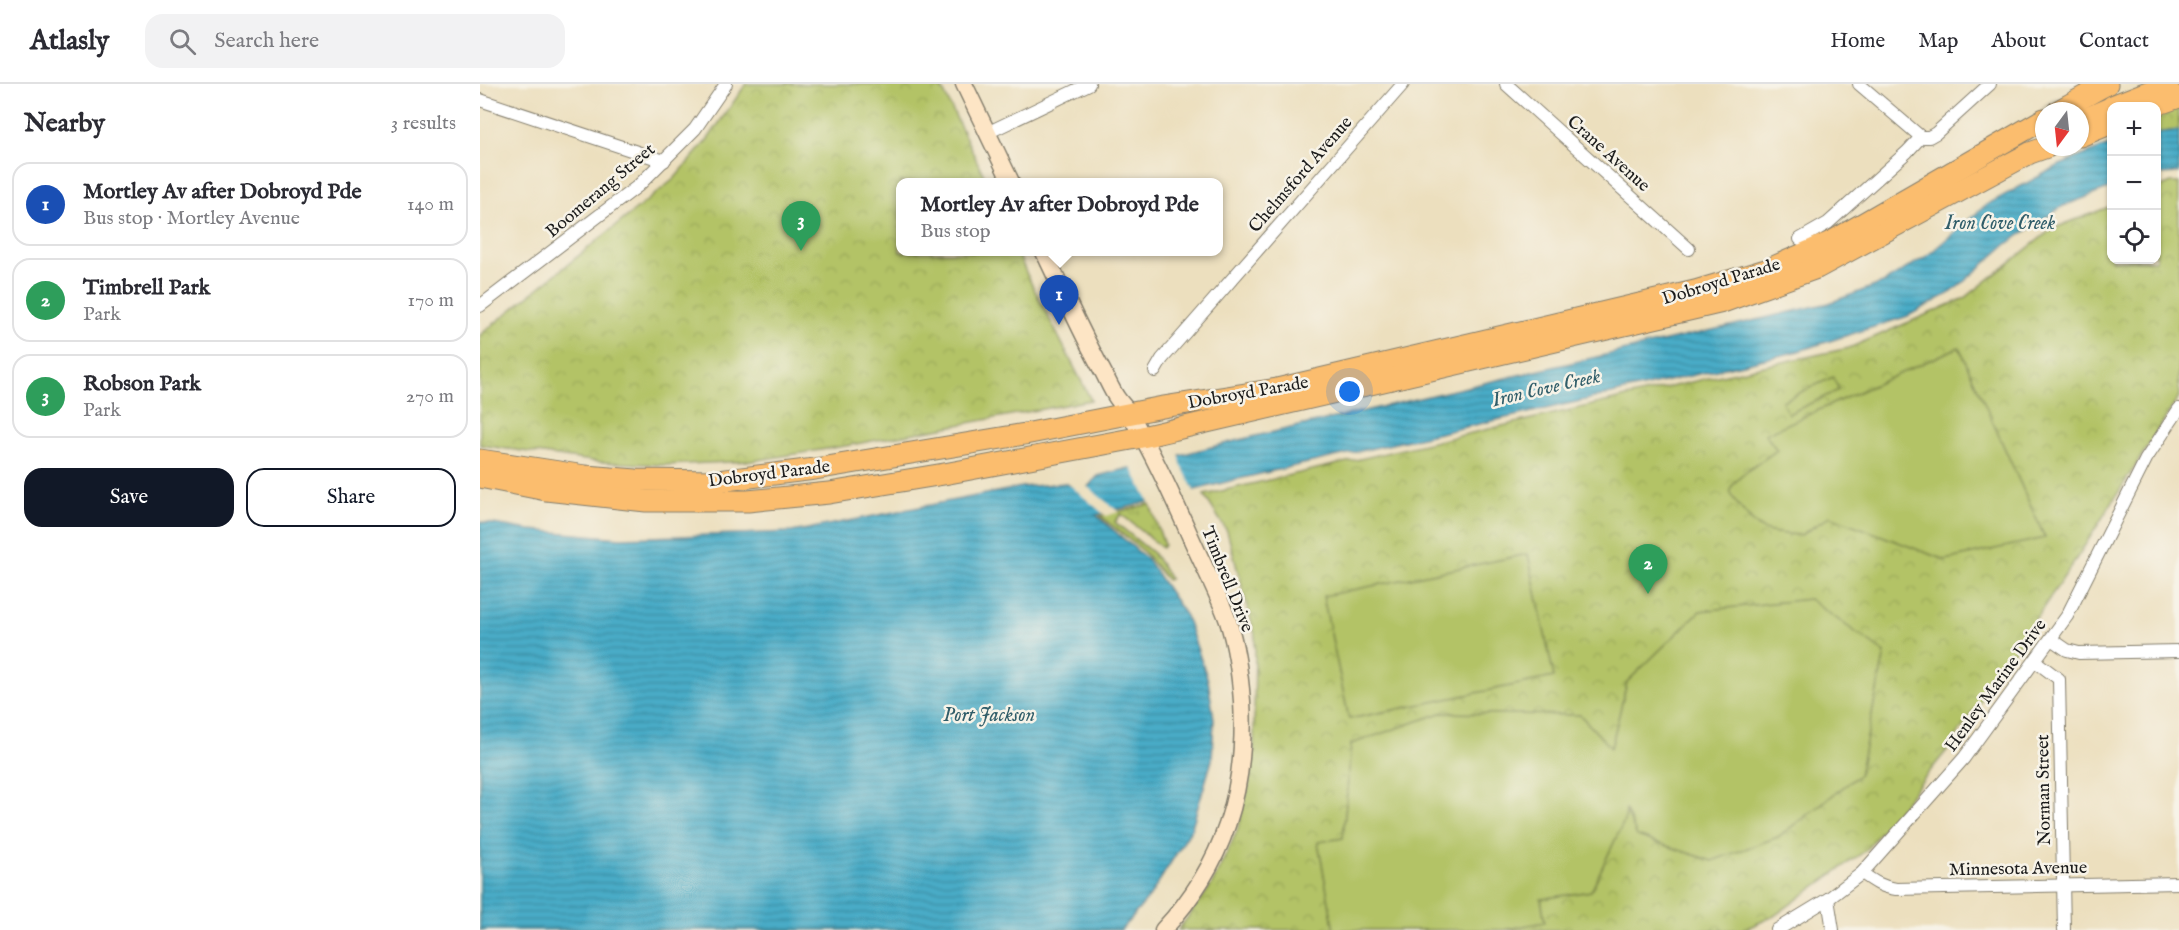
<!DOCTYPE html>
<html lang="en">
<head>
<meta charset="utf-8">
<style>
	:root { --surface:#fff; --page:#f2f2f3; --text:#2b2b33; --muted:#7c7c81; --line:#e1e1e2; --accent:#111827 }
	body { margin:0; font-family:"IM FELL English",serif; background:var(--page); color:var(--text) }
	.controls { position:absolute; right:18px; top:18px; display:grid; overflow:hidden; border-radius:12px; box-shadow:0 2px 4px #0004 }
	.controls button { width:54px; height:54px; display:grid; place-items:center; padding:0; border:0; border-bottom:2px solid var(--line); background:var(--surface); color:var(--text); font:30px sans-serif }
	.compass { position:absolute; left:1555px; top:18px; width:54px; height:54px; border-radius:50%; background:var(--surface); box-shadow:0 2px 4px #0004; rotate:195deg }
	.you { position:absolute; left:870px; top:308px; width:21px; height:21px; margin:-15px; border:4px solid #fff; border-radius:50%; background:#1a73e8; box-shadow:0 0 0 9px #1a73e833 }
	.badge { display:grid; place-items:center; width:39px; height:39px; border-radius:50%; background:var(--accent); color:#fff; font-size:20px; font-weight:700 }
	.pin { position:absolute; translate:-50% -50px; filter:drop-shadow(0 2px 3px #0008) }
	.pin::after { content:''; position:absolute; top:32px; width:21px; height:18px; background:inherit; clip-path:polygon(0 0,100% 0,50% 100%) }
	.popup { position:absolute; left:416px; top:94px; width:327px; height:78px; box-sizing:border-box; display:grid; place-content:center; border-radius:12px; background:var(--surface); filter:drop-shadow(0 2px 4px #0005); font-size:20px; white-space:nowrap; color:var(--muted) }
	.popup b { font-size:22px; color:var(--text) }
	.popup::after { content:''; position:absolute; left:50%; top:100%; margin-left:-12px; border:12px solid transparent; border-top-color:var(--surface) }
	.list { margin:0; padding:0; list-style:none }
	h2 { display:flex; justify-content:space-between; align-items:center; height:78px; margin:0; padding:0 24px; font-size:26px }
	h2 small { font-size:20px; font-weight:400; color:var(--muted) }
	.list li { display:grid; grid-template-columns:39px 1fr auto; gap:18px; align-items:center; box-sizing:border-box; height:84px; margin:0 12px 12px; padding:0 12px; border:2px solid var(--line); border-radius:18px }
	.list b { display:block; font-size:22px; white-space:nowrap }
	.list p { margin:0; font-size:20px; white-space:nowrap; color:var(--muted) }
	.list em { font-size:20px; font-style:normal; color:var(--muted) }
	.actions { display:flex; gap:12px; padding:18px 24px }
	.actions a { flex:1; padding:14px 0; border:2px solid var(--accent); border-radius:18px; text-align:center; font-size:21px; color:var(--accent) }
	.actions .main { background:var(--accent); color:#fff }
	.icon { flex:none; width:33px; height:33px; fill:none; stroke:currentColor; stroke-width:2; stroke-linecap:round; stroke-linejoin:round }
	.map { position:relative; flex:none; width:1699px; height:846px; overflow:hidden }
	header { display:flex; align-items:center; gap:36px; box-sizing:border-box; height:84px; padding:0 30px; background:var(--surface); border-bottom:2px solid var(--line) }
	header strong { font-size:28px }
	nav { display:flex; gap:33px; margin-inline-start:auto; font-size:21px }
	.search { width:420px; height:54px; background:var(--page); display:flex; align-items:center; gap:15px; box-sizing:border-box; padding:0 21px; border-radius:18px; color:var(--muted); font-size:22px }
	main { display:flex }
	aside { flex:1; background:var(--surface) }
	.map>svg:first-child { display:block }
	.grass { fill:url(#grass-tufts); stroke:#687041; stroke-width:1.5 }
	.park { fill:url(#park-crowns); stroke:#687041; stroke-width:1.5 }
	.pitch { fill:#b3c366; stroke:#687041; stroke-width:1.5 }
	.water { fill:url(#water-rules); stroke:#326472; stroke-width:1.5 }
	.pier { fill:#ecdfbe }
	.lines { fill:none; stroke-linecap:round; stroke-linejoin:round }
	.street-casing { stroke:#847e6d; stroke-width:14 }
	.secondary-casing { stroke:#847e6d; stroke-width:19 }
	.highway-casing { stroke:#847e6d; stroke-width:23 }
	.street { stroke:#fff; stroke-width:12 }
	.secondary { stroke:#fde5c5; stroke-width:16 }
	.highway { stroke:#fbbd6e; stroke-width:21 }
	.labels { text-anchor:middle; stroke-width:5; stroke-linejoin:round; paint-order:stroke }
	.street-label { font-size:18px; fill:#1c1c1c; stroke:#f7f3e8 }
	.water-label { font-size:20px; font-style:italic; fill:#305d69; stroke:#f7f3e8 }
</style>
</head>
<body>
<header>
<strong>Atlasly</strong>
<div class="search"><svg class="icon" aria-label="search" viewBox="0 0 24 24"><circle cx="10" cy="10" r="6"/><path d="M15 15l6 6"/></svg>Search here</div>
<nav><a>Home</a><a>Map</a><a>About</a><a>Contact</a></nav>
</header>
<main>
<aside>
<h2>Nearby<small>3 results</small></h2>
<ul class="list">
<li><span class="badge" style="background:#1a4fb4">1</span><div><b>Mortley Av after Dobroyd Pde</b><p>Bus stop · Mortley Avenue</p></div><em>140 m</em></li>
<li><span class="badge" style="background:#2e9e5b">2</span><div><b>Timbrell Park</b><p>Park</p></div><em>170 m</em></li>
<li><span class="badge" style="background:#2e9e5b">3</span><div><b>Robson Park</b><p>Park</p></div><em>270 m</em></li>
</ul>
<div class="actions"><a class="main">Save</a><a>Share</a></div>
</aside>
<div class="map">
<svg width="1699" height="846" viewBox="0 0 1699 846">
	<defs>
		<pattern id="grass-tufts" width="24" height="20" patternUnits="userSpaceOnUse" patternTransform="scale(1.5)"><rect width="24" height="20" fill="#b3c366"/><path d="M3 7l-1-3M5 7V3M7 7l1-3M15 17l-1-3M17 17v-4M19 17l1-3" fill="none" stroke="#99a758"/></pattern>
		<pattern id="park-crowns" width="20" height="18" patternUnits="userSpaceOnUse" patternTransform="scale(1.5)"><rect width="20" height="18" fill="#b3c366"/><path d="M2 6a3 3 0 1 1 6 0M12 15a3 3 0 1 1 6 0" fill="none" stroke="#99a758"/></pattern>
		<pattern id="water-rules" width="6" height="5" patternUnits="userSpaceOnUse" patternTransform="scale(1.5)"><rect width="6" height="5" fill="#48acc7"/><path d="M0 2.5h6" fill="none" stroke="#3b8ba1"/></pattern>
	</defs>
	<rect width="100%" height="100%" fill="#f7f3e8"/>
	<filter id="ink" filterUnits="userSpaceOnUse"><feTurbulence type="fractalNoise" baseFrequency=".0167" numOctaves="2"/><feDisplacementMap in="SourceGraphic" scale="12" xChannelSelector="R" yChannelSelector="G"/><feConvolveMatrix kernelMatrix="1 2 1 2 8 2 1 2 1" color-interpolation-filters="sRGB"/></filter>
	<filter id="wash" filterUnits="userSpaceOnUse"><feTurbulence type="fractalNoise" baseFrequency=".008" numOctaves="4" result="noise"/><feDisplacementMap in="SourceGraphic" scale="24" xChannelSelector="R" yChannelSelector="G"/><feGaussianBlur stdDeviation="1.35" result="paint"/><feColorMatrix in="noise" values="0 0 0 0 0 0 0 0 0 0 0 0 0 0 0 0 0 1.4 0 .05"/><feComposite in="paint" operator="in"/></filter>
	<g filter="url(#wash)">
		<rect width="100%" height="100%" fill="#ecdfbe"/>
		<path class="grass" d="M670 420 684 461 682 464 641 430 635 438 674 470 690 495 687 496 662 466 620 432Z"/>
		<g class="park">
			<path d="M266 0H460L507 98H420V168H537L549 195 611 316 365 362 272 377 184 381 119 378 0 361V251L194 95 228 55Z"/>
			<path d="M1699 19V46L1677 49V28Z"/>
			<path d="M1691 99H1699V313L1600 469 1468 665 1385 767 1294 832 1263 846H698L731 802 757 747 768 705 773 678 774 652 775 551 747 447 724 411 1242 291 1369 264 1485 214 1572 145 1631 122 1632 176H1676L1677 105Z"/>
		</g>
		<g class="pitch">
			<path d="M1479 263 1565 454 1465 476 1350 432 1321 451C1309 450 1295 450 1284 446 1277 444 1247 412 1251 404 1257 392 1285 375 1297 366L1285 350Z"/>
			<path d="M1353 293 1359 306 1308 330 1302 317Z"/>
			<path d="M1048 470 1074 593 869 635 843 512Z"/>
			<path d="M1329 515 1405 569 1379 691 1298 753 1232 777 1157 752 1146 727 1145 735 1111 807 1061 815 1065 838 1023 846H854L838 758 863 754 871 660 961 629 1100 631 1131 664 1147 598 1220 527Z"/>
		</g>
		<g class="water">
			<path d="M1699 46V89L1677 90V49Z"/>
			<path d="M1631 60V104L1583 122 1527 160 1472 208 1428 232 1315 268 758 395 616 431 667 475 706 532 728 596 734 635 732 676 711 746 670 812 641 846H0V438L50 446 141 454 312 448 542 403 585 399 604 407 618 392 763 355 1349 219 1403 199 1447 172 1506 121 1580 81Z"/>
		</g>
		<g class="pier">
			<path d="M699 368 701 380 715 409 670 420 650 381Z"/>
			<path d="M584 396 603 404 605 401 639 428 626 432Z"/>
		</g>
	</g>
	<g filter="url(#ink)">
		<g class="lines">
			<defs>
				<g id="street">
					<path d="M1026 0 1209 165"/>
					<path d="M1379 0 1441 53"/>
					<path d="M0 16 184 77"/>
					<path d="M507 49 609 0"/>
					<path d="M1320 155 1348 139 1427 68 1441 53H1449L1456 49 1510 0"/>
					<path d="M0 222 158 102 215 45 246 0"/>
					<path d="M675 287 682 275 923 0"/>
					<path d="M1571 555 1587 566 1599 569 1699 567"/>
					<path d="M1555 577 1579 595 1584 846"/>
					<path d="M1382 789C1394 798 1402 803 1416 805L1699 799"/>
					<path d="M1348 815 1353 846"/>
					<path d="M1297 846 1348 815 1382 789 1484 674 1587 532 1666 375 1699 325"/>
				</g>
				<g id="secondary">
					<path d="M484 0 531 98"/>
					<path d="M564 168C583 207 601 248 622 286 627 295 631 305 637 314 641 320 647 325 651 332 674 371 693 413 711 454 723 481 738 509 748 537 756 562 760 591 762 617 767 706 744 781 683 846"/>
				</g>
				<g id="highway">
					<path d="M1632 22 1688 0"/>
					<path d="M1673 22 1699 13"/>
					<path d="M1578 27 1627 0"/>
					<path d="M1600 37 1632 23"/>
					<path d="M1600 52 1632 39"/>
					<path d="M0 376 105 392 156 396 238 397 335 385 545 350 683 323 797 305 1215 207 1289 185 1351 158 1564 35"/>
					<path d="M0 393 66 406 166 417H268L349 409 464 390 662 353 1243 218 1337 184 1550 69 1567 63"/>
				</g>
			</defs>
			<use href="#street" class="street-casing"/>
			<use href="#secondary" class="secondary-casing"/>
			<use href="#highway" class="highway-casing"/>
			<use href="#street" class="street"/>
			<use href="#secondary" class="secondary"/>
			<use href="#highway" class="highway"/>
		</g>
	</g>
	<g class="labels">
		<g class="street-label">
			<text transform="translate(1129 69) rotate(42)" y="6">Crane Avenue</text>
			<text transform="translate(820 90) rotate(-49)" y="6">Chelmsford Avenue</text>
			<text transform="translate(120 106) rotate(-40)" y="6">Boomerang Street</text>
			<text transform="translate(1241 197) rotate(-17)" y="6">Dobroyd Parade</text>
			<text transform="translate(768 308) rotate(-10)" y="6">Dobroyd Parade</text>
			<text transform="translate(289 389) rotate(-7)" y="6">Dobroyd Parade</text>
			<text transform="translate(748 495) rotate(68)" y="6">Timbrell Drive</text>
			<text transform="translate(1515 601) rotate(-54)" y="6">Henley Marine Drive</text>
			<text transform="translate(1563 706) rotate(-91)" y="6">Norman Street</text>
			<text transform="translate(1538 784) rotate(-1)" y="6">Minnesota Avenue</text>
		</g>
		<g class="water-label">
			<text x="1520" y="145">Iron Cove Creek</text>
			<text transform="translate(1066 303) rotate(-13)" y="7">Iron Cove Creek</text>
			<text x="509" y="637">Port Jackson</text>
		</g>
	</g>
</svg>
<div class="controls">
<button>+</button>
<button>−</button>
<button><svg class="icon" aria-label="locate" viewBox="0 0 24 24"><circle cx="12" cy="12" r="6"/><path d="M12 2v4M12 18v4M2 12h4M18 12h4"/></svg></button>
</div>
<svg class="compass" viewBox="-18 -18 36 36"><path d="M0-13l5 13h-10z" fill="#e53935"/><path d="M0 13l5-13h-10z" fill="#7c7c81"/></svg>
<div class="you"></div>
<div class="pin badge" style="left:579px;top:241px;background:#1a4fb4">1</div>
<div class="popup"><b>Mortley Av after Dobroyd Pde</b>Bus stop</div>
<div class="pin badge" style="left:1168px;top:510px;background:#2e9e5b">2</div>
<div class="pin badge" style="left:321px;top:167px;background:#2e9e5b">3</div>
</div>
</main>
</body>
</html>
